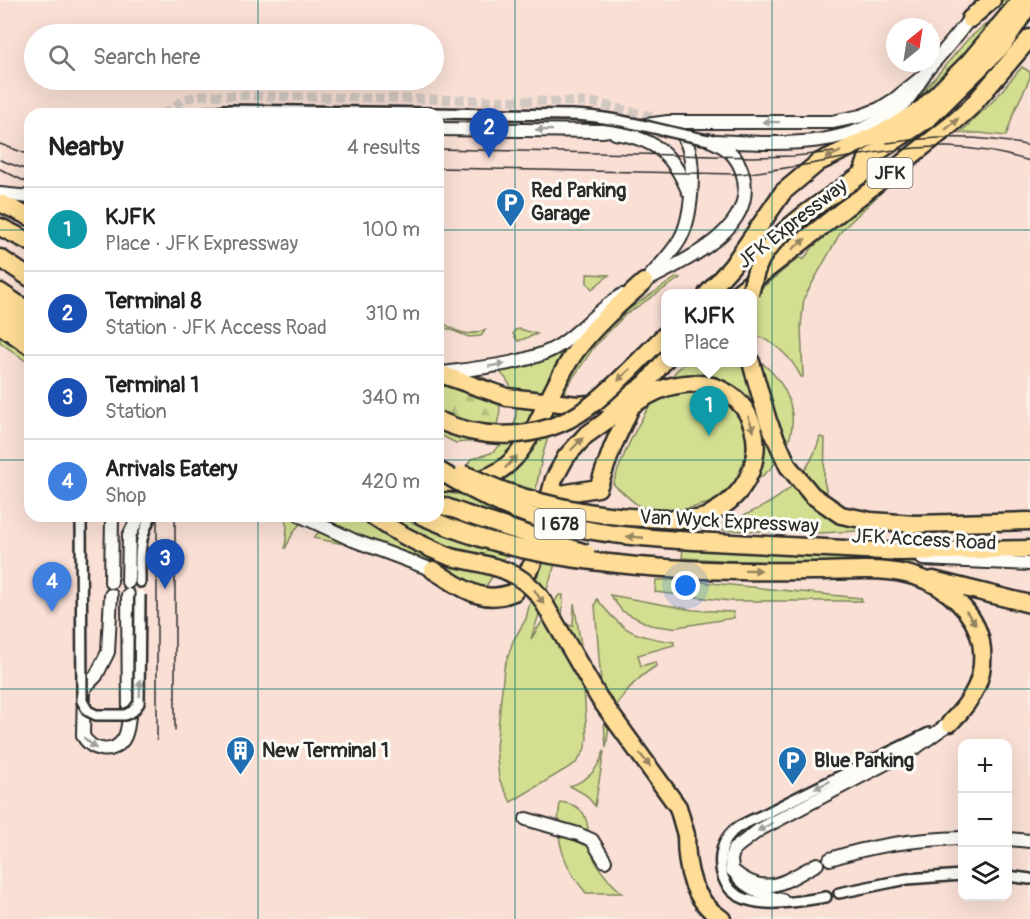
<!DOCTYPE html>
<html lang="en">
<head>
<meta charset="utf-8">
<style>
	:root { --surface:#fff; --page:#f6f6f6; --text:#222; --muted:#767676; --line:#e0e0e0; --accent:#1f6fb2 }
	body { margin:0; font-family:Pangolin,sans-serif; background:var(--page); color:var(--text) }
	.controls { position:absolute; right:18px; bottom:18px; display:grid; overflow:hidden; border-radius:12px; box-shadow:0 6px 24px #0002 }
	.controls button { width:54px; height:54px; display:grid; place-items:center; padding:0; border:0; border-bottom:2px solid var(--line); background:var(--surface); color:var(--text); font:30px sans-serif }
	.compass { position:absolute; left:886px; top:18px; width:54px; height:54px; border-radius:50%; background:var(--surface); box-shadow:0 6px 24px #0002; rotate:30deg }
	.you { position:absolute; left:686px; top:586px; width:21px; height:21px; margin:-15px; border:4px solid #fff; border-radius:50%; background:#1a73e8; box-shadow:0 0 0 9px #1a73e833 }
	.badge { display:grid; place-items:center; width:39px; height:39px; border-radius:50%; background:var(--accent); color:#fff; font-size:20px; font-weight:700 }
	.pin { position:absolute; translate:-50% -50px; filter:drop-shadow(0 2px 3px #0008) }
	.pin::after { content:''; position:absolute; top:32px; width:21px; height:18px; background:inherit; clip-path:polygon(0 0,100% 0,50% 100%) }
	.popup { position:absolute; left:661px; top:289px; width:96px; height:78px; box-sizing:border-box; display:grid; place-content:center; border-radius:12px; background:var(--surface); filter:drop-shadow(0 2px 4px #0005); font-size:20px; white-space:nowrap; color:var(--muted) }
	.popup b { font-size:22px; color:var(--text) }
	.popup::after { content:''; position:absolute; left:50%; top:100%; margin-left:-12px; border:12px solid transparent; border-top-color:var(--surface) }
	.list { margin:0; padding:0; list-style:none }
	h2 { display:flex; justify-content:space-between; align-items:center; height:78px; margin:0; padding:0 24px; font-size:26px }
	h2 small { font-size:20px; font-weight:400; color:var(--muted) }
	.list li { display:grid; grid-template-columns:39px 1fr auto; gap:18px; align-items:center; box-sizing:border-box; height:84px; padding:0 24px; border-top:2px solid var(--line) }
	.list b { display:block; font-size:22px; white-space:nowrap }
	.list p { margin:0; font-size:20px; white-space:nowrap; color:var(--muted) }
	.list em { font-size:20px; font-style:normal; color:var(--muted) }
	.icon { flex:none; width:33px; height:33px; fill:none; stroke:currentColor; stroke-width:2; stroke-linecap:round; stroke-linejoin:round }
	.map { position:relative; flex:none; width:1030px; height:919px; overflow:hidden }
	.search { position:absolute; background:var(--surface); box-shadow:0 6px 24px #0002; left:24px; top:24px; width:420px; height:66px; display:flex; align-items:center; gap:15px; box-sizing:border-box; padding:0 21px; border-radius:33px; color:var(--muted); font-size:22px }
	.panel { position:absolute; background:var(--surface); box-shadow:0 6px 24px #0002; left:24px; top:108px; width:420px; height:414px; border-radius:18px }
	.map>svg:first-child { display:block }
	.built { fill:#f9dfd4; fill-rule:evenodd }
	.green { fill:#d3de91; stroke:#7f845e; stroke-width:1.5 }
	.forest { fill:url(#forest-firs); stroke:#7f845e; stroke-width:1.5 }
	.lines { fill:none; stroke-linecap:round; stroke-linejoin:round }
	.minor-tunnel { stroke:#d1c8c1; stroke-width:9; stroke-dasharray:9 4.5; stroke-linecap:butt }
	.minor-casing { stroke:#2b2b2b; stroke-width:14 }
	.tertiary-casing { stroke:#2b2b2b; stroke-width:16 }
	.motorway-casing { stroke:#2b2b2b; stroke-width:21 }
	.minor { stroke:#fdfcf7; stroke-width:9 }
	.tertiary { stroke:#fdfcf7; stroke-width:12 }
	.motorway { stroke:#ffdd96; stroke-width:16 }
	.tram { stroke:#2b2b2b; stroke-width:1.5 }
	.minor-bridge-casing { stroke:#2b2b2b; stroke-width:14; stroke-linecap:butt }
	.motorway-bridge-casing { stroke:#2b2b2b; stroke-width:21; stroke-linecap:butt }
	.minor-bridge { stroke:#fdfcf7; stroke-width:9 }
	.motorway-bridge { stroke:#ffdd96; stroke-width:16 }
	.oneway { fill:#9e9e9b }
	.oneway2 { fill:#958460 }
	.grid { fill:none; stroke:#0f766e; stroke-width:1.5; stroke-opacity:0.55 }
	.labels { text-anchor:middle; stroke-width:6; stroke-linejoin:round; paint-order:stroke }
	.shield { fill:#fdfcf7; stroke:#6a6a68; stroke-width:1.5 }
	.shield-label { font-size:18px; font-weight:bold; fill:#2b2b2b }
	.poi-label { font-size:20px; font-weight:bold; fill:#2b2b2b; stroke:#fdfcf7; text-anchor:start }
	.street-label { font-size:20px; fill:#2b2b2b; stroke:#fdfcf7 }
</style>
</head>
<body>
<div class="map">
<svg width="1030" height="919" viewBox="0 0 1030 919">
	<defs>
		<pattern id="forest-firs" width="22" height="20" patternUnits="userSpaceOnUse" patternTransform="scale(1.5)"><rect width="22" height="20" fill="#d3de91"/><path d="M5 1l3.5 6h-7zM16 11l3.5 6h-7z" fill="#b5bf7d"/></pattern>
	</defs>
	<rect width="100%" height="100%" fill="#fbefe7"/>
	<filter id="ink" filterUnits="userSpaceOnUse"><feTurbulence type="fractalNoise" baseFrequency=".0167" numOctaves="2"/><feDisplacementMap in="SourceGraphic" scale="12" xChannelSelector="R" yChannelSelector="G"/><feConvolveMatrix kernelMatrix="1 2 1 2 8 2 1 2 1" color-interpolation-filters="sRGB"/></filter>
	<g filter="url(#ink)">
		<path class="built" d="M0 0H1030V919H0ZM895 27H931V63H895ZM34 34H434V80H34ZM30 114H438V516H30ZM666 294H752V362H666ZM962 744H1008V896H962Z"/>
		<g class="green">
			<path d="M1003 0H1016L923 105 909 108 968 39 1002 11 997 7Z"/>
			<path d="M1022 67 1030 72V78L1014 112 1006 136 980 133H960L992 102Z"/>
			<path d="M889 181 891 183 842 230 804 298 801 326 803 377H801C791 356 774 342 753 334L752 296 800 257 803 260 813 247Z"/>
			<path d="M587 274 609 275 592 289 587 283Z"/>
			<path d="M677 277 680 278 625 315 594 347 568 385 553 421 542 457 536 489 525 525 483 591 431 561 313 538 334 518 348 516H395L455 539 466 509 438 498V491L454 494H469L511 475 528 454 564 383 590 346 603 330 623 313Z"/>
			<path d="M438 319C454 331 467 339 486 329L481 336 469 337 438 325Z"/>
			<path d="M520 329 537 334 518 341 513 334 515 330Z"/>
			<path d="M0 334 30 356V364L0 342Z"/>
			<path d="M565 351 567 352 524 429 512 430C521 409 516 388 500 372L501 370C525 368 545 363 565 351Z"/>
			<path d="M753 356C773 370 789 388 792 414 797 473 725 504 677 510 668 510 653 514 645 510 634 504 623 492 613 484 626 446 642 412 667 382 673 375 679 366 687 363 697 360 740 363 752 362Z"/>
			<path d="M438 428 477 441 456 443 438 434Z"/>
			<path d="M820 437 825 438 824 481 829 501 859 528 857 531 821 533 723 530V523C769 508 806 487 820 437Z"/>
			<path d="M519 442 515 449 484 474 467 466 471 459 491 453 503 443Z"/>
			<path d="M553 513H558L556 561 531 639 559 595H563L562 624 573 626 574 603 582 651 587 739 584 751 576 763 511 802 499 779 496 748 504 668 513 641 526 619 534 584 550 548Z"/>
			<path d="M284 516H307L294 531 285 549 287 527Z"/>
			<path d="M683 547 1030 558V565L741 561 682 558Z"/>
			<path d="M656 580H681L861 598 862 601H730L655 592Z"/>
			<path d="M610 595 693 610 733 612 734 618 671 628 650 625 622 611Z"/>
			<path d="M597 599C624 633 632 635 674 642V645L638 655 641 666 655 662 656 666C637 678 621 694 612 715 608 724 608 738 606 748L595 605Z"/>
			<path d="M604 751 595 806 586 795 570 786C589 780 598 769 604 751Z"/>
			<path d="M560 802C596 806 584 831 593 856 599 871 610 882 622 893H586C563 866 554 838 560 802Z"/>
		</g>
		<path class="forest" d="M461 372C467 373 474 374 480 376 502 384 504 413 494 430L438 413V374Z"/>
		<g class="lines">
			<path class="minor-tunnel" d="M164 114 184 99 204 95 591 102 655 117"/>
			<defs>
				<g id="minor">
					<path d="M199 114 225 110 571 115"/>
					<path d="M140 582C140 555 138 541 151 516"/>
					<path d="M735 875C746 891 764 895 783 899"/>
					<path d="M1008 876 1030 879"/>
					<path d="M839 893 907 879 962 875"/>
					<path d="M826 897C800 901 751 912 730 889 717 874 717 846 733 831 740 824 760 817 769 812 822 784 876 759 929 733"/>
				</g>
				<g id="tertiary">
					<path d="M438 129 602 131 668 122H832L861 116 879 109 895 99 922 77"/>
					<path d="M615 133C656 139 673 155 688 191"/>
					<path d="M716 141C781 144 853 150 904 103 914 94 920 80 928 69 944 51 961 32 974 12"/>
					<path d="M0 194 30 197"/>
					<path d="M651 275C661 264 672 253 680 239 692 218 696 166 687 144 685 138 680 133 676 128"/>
					<path d="M637 286C677 263 758 233 743 175 738 156 727 147 709 140"/>
					<path d="M442 373C477 368 531 364 560 345 582 330 599 309 622 295"/>
					<path d="M301 516 353 540 433 570"/>
					<path d="M923 559 1030 564"/>
					<path d="M111 582 112 516"/>
					<path d="M128 582 129 536 139 516"/>
					<path d="M111 595 108 652 96 676 84 688 83 736C92 751 112 755 123 740 128 733 128 724 129 716L128 595"/>
					<path d="M526 819 578 834 592 840 605 861"/>
					<path d="M1008 839 1030 841"/>
					<path d="M830 859C873 845 917 839 962 838"/>
					<path d="M817 864C783 882 766 899 732 870L731 859 734 849 759 830 915 748 950 723"/>
				</g>
				<g id="motorway">
					<path d="M970 19 992 0"/>
					<path d="M862 174 867 159 928 119 1003 45 1029 5"/>
					<path d="M0 203 30 217"/>
					<path d="M0 227 30 242"/>
					<path d="M0 258 30 278"/>
					<path d="M0 292 30 312"/>
					<path d="M707 294 732 266 783 192 819 162 893 127 923 108 969 62 1021 0"/>
					<path d="M736 294 952 124 971 107 1030 38"/>
					<path d="M0 308 30 328"/>
					<path d="M0 325 30 346"/>
					<path d="M751 362 768 421 788 466 812 495 841 515 871 521 914 524 1030 521"/>
					<path d="M440 374 507 397 578 405 612 402 629 396 644 385"/>
					<path d="M632 405C646 397 661 387 678 385 759 371 784 470 717 510 713 512 709 516 705 517 692 522 660 518 645 518"/>
					<path d="M438 482C532 493 532 411 576 351 595 325 620 304 644 282"/>
					<path d="M549 496 598 488 613 446 636 396 666 359"/>
					<path d="M438 504 465 514"/>
					<path d="M373 516C397 534 423 546 451 557"/>
					<path d="M422 516 446 526"/>
					<path d="M694 541 902 552 1030 549"/>
					<path d="M618 564C683 571 749 572 814 571 848 571 884 566 917 577 946 586 975 612 981 642 987 676 973 700 950 723"/>
					<path d="M433 570C460 586 481 606 514 592L532 565 554 479 566 457 585 436 606 421 629 396"/>
					<path d="M933 580 1030 604"/>
					<path d="M686 835C686 869 692 900 722 919"/>
				</g>
			</defs>
			<use href="#minor" class="minor-casing"/>
			<use href="#tertiary" class="tertiary-casing"/>
			<use href="#motorway" class="motorway-casing"/>
			<use href="#minor" class="minor"/>
			<use href="#tertiary" class="tertiary"/>
			<use href="#motorway" class="motorway"/>
			<g class="tram">
				<path d="M887 143C936 136 981 135 1030 146"/>
				<path d="M0 144 30 155"/>
				<path d="M438 149 752 157 795 156 834 152"/>
				<path d="M0 160 30 171"/>
				<path d="M438 168 737 174C807 169 877 146 948 147 976 148 1003 153 1030 161"/>
				<path d="M0 169 30 184"/>
				<path d="M157 516V740"/>
				<path d="M175 516V730"/>
			</g>
			<defs>
				<g id="minor-bridge">
					<path d="M571 115C618 116 663 132 709 140"/>
					<path d="M81 516 82 701 88 711 96 715H125L133 711 139 703 140 595"/>
				</g>
				<g id="motorway-bridge">
					<path d="M750 294C754 278 757 263 767 250 790 220 832 196 862 174"/>
					<path d="M438 420C490 444 551 439 595 402 620 382 642 357 666 334"/>
					<path d="M438 470C459 483 481 495 503 505 564 532 629 537 694 541"/>
					<path d="M463 474C478 479 492 487 507 492 552 507 598 516 645 518"/>
					<path d="M465 514 586 553"/>
					<path d="M446 526C503 548 558 558 618 564"/>
					<path d="M451 557C486 565 518 567 541 598L599 698 678 807 686 835"/>
				</g>
			</defs>
			<use href="#minor-bridge" class="minor-bridge-casing"/>
			<use href="#motorway-bridge" class="motorway-bridge-casing"/>
			<use href="#minor-bridge" class="minor-bridge"/>
			<use href="#motorway-bridge" class="motorway-bridge"/>
		</g>
		<defs><path id="oneway-solid" d="M-6-.8H1V-3.2L6.5 0L1 3.2V.8H-6Z" transform="scale(1.5)"/></defs>
		<g class="oneway">
			<use href="#oneway-solid" transform="translate(771 122) rotate(-179)"/>
			<use href="#oneway-solid" transform="translate(544 130) rotate(-179)"/>
			<use href="#oneway-solid" transform="translate(497 365) rotate(-10)"/>
			<use href="#oneway-solid" transform="translate(140 688) rotate(-88)"/>
			<use href="#oneway-solid" transform="translate(90 743) rotate(41)"/>
			<use href="#oneway-solid" transform="translate(822 785) rotate(154)"/>
			<use href="#oneway-solid" transform="translate(765 827) rotate(152)"/>
		</g>
		<g class="oneway2">
			<use href="#oneway-solid" transform="translate(952 124) rotate(-41)"/>
			<use href="#oneway-solid" transform="translate(833 155) rotate(154)"/>
			<use href="#oneway-solid" transform="translate(799 244) rotate(-38)"/>
			<use href="#oneway-solid" transform="translate(624 375) rotate(136)"/>
			<use href="#oneway-solid" transform="translate(751 424) rotate(70)"/>
			<use href="#oneway-solid" transform="translate(577 444) rotate(-46)"/>
			<use href="#oneway-solid" transform="translate(511 462) rotate(-46)"/>
			<use href="#oneway-solid" transform="translate(635 537) rotate(-175)"/>
			<use href="#oneway-solid" transform="translate(753 570) rotate(1)"/>
			<use href="#oneway-solid" transform="translate(539 597) rotate(57)"/>
			<use href="#oneway-solid" transform="translate(971 618) rotate(54)"/>
			<use href="#oneway-solid" transform="translate(645 760) rotate(52)"/>
		</g>
	</g>
	<path class="grid" d="M258 0V34M515 0V919M772 0V919M258 80V114M0 230H30M438 230H1030M0 460H30M438 460H1030M258 516V919M0 689H1030"/>
	<defs>
		<symbol id="parking-pin" viewBox="-11 -11 22 30"><path d="M0 17L-7.5 6A9.5 9.5 0 1 1 7.5 6Z" fill="#1f6fb2" stroke="#fdfcf7"/><path d="M-3.5-5.5H1a3.5 3.5 0 0 1 0 7H-1V5.5H-3.5ZM-1-3.4V-.6H.8a1.4 1.4 0 0 0 0-2.8Z" fill="#fff"/></symbol>
		<symbol id="building-pin" viewBox="-11 -11 22 30"><path d="M0 17L-7.5 6A9.5 9.5 0 1 1 7.5 6Z" fill="#1f6fb2" stroke="#fdfcf7"/><path d="M-4-6H4V6H1V3H-1V6H-4ZM-2.5-4.3h1.7v1.8h-1.7ZM.8-4.3h1.7v1.8H.8ZM-2.5-1h1.7V.8h-1.7ZM.8-1h1.7V.8H.8Z" fill="#fff"/></symbol>
	</defs>
	<g fill-rule="evenodd">
		<use href="#parking-pin" x="494" y="186" width="33" height="45"/>
		<use href="#building-pin" x="224" y="734" width="33" height="45"/>
		<use href="#parking-pin" x="776" y="744" width="33" height="45"/>
	</g>
	<g class="labels">
		<g class="shield">
			<rect x="867.5" y="158" width="45" height="30" rx="4.5"/>
			<rect x="534.5" y="509" width="51" height="30" rx="4.5"/>
		</g>
		<g class="shield-label">
			<text x="890" y="179">JFK</text>
			<text x="560" y="530">I 678</text>
		</g>
		<g class="poi-label">
			<text x="531" y="197">Red Parking<tspan x="531" dy="23">Garage</tspan></text>
			<text x="262" y="757">New Terminal 1</text>
			<text x="814" y="767">Blue Parking</text>
		</g>
		<g class="street-label">
			<text transform="translate(792 223) rotate(-38)" y="7">JFK Expressway</text>
			<text transform="translate(729 521) rotate(3)" y="7">Van Wyck Expressway</text>
			<text transform="translate(924 539) rotate(3)" y="7">JFK Access Road</text>
		</g>
	</g>
</svg>
<div class="controls">
<button>+</button>
<button>−</button>
<button><svg class="icon" aria-label="layers" viewBox="0 0 24 24"><path d="M12 4l9 5-9 5-9-5zM3 14l9 5 9-5"/></svg></button>
</div>
<svg class="compass" viewBox="-18 -18 36 36"><path d="M0-13l5 13h-10z" fill="#e53935"/><path d="M0 13l5-13h-10z" fill="#767676"/></svg>
<div class="you"></div>
<div class="pin badge" style="left:709px;top:436px;background:#0f9aa8">1</div>
<div class="popup"><b>KJFK</b>Place</div>
<div class="pin badge" style="left:489px;top:158px;background:#1a4fb4">2</div>
<div class="pin badge" style="left:165px;top:589px;background:#1a4fb4">3</div>
<div class="pin badge" style="left:52px;top:612px;background:#3f7fe0">4</div>
<div class="search"><svg class="icon" aria-label="search" viewBox="0 0 24 24"><circle cx="10" cy="10" r="6"/><path d="M15 15l6 6"/></svg>Search here</div>
<section class="panel">
<h2>Nearby<small>4 results</small></h2>
<ul class="list">
<li><span class="badge" style="background:#0f9aa8">1</span><div><b>KJFK</b><p>Place · JFK Expressway</p></div><em>100 m</em></li>
<li><span class="badge" style="background:#1a4fb4">2</span><div><b>Terminal 8</b><p>Station · JFK Access Road</p></div><em>310 m</em></li>
<li><span class="badge" style="background:#1a4fb4">3</span><div><b>Terminal 1</b><p>Station</p></div><em>340 m</em></li>
<li><span class="badge" style="background:#3f7fe0">4</span><div><b>Arrivals Eatery</b><p>Shop</p></div><em>420 m</em></li>
</ul>
</section>
</div>
</body>
</html>
